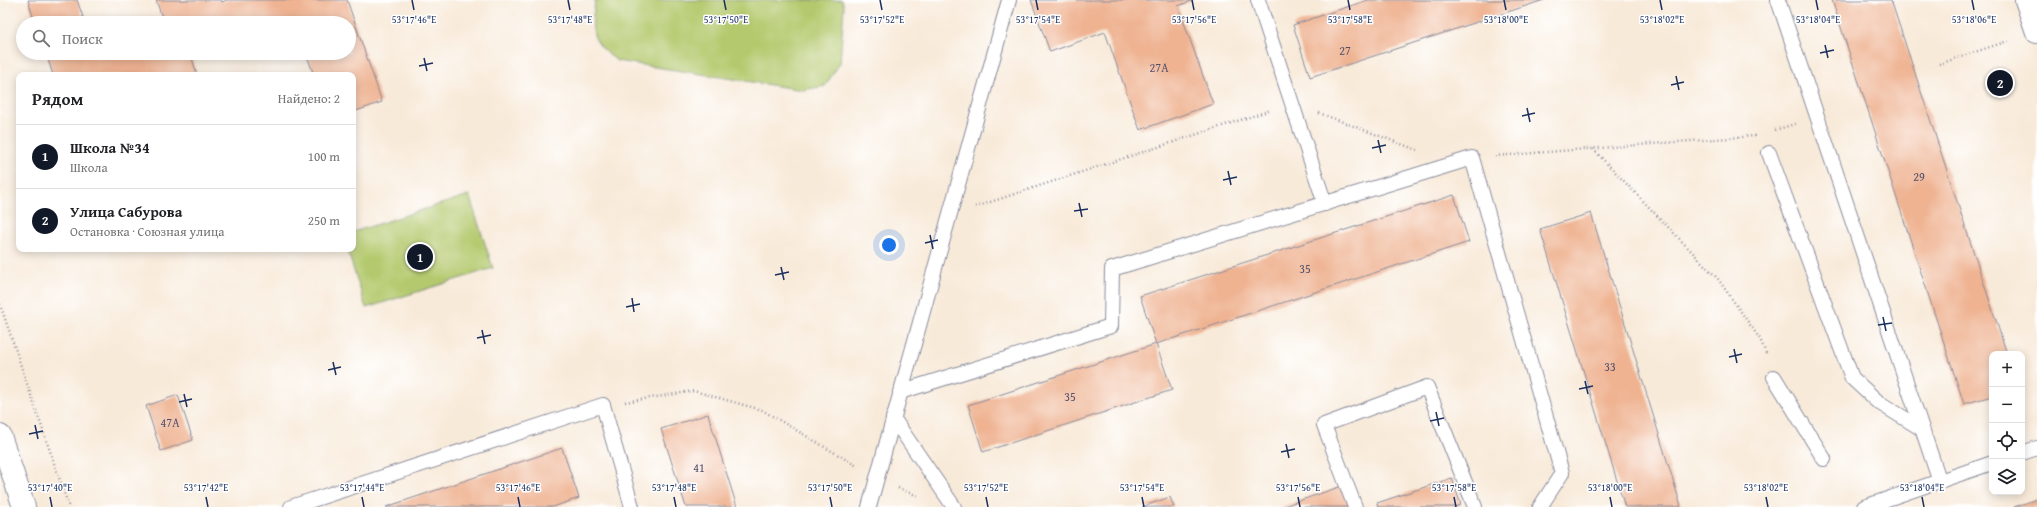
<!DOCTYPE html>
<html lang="ru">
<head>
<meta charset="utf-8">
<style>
	:root { --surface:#fff; --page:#f2f2f2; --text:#202124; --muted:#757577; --line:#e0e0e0; --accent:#111827 }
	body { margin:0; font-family:"Gentium Book Plus",serif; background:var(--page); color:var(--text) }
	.controls { position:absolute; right:12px; bottom:12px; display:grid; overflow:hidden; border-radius:8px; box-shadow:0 2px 10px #0003 }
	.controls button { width:36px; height:36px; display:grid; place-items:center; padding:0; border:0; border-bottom:1px solid var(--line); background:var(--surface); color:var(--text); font:20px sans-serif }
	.you { position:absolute; left:889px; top:245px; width:14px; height:14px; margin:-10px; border:3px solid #fff; border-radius:50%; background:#1a73e8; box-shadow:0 0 0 6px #1a73e833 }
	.badge { display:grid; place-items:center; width:26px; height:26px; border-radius:50%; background:var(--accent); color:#fff; font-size:13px; font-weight:700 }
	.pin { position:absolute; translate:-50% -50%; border:2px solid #fff; box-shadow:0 1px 4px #0006 }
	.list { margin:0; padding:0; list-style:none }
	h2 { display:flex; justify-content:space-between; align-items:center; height:52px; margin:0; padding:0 16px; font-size:17px }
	h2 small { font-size:13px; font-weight:400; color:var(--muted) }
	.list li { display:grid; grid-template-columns:26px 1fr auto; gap:12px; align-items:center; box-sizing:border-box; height:64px; padding:0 16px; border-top:1px solid var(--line) }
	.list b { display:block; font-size:15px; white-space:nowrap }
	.list p { margin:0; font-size:13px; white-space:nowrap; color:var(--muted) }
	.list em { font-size:13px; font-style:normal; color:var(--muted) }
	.icon { flex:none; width:22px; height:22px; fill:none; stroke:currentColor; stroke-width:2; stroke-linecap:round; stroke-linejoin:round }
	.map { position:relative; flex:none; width:2037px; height:507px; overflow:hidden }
	.search { position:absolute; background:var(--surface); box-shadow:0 2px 10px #0003; left:16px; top:16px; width:340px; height:44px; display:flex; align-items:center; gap:10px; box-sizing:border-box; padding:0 14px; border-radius:22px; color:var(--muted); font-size:15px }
	.panel { position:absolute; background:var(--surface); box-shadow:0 2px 10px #0003; left:16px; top:72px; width:340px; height:180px; border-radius:8px }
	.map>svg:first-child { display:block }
	.grass { fill:#b4c96d; stroke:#687c66 }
	.building { fill:#efb392 }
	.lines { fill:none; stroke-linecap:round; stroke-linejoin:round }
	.service-casing { stroke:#8a8c9c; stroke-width:16 }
	.minor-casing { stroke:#8a8c9c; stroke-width:24 }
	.secondary-casing { stroke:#8a8c9c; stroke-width:24 }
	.path { stroke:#8a8c9c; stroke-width:2.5; stroke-dasharray:1 3; stroke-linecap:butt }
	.service { stroke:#fff; stroke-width:14 }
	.minor { stroke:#fff; stroke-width:22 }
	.secondary { stroke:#fff; stroke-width:22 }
	.ticks { fill:none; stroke:#1b2f5e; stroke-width:1.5 }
	.labels { text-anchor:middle; stroke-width:3; stroke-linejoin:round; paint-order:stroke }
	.number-label { font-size:12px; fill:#50506b }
	.ticks-label { font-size:10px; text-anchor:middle; fill:#1b2f5e; stroke:#fff; stroke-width:3; stroke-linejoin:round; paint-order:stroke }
</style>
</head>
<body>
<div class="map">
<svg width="2037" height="507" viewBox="0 0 2037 507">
	<rect width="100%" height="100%" fill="#fff"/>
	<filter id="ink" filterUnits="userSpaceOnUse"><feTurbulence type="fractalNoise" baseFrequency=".025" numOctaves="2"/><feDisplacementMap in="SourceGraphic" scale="8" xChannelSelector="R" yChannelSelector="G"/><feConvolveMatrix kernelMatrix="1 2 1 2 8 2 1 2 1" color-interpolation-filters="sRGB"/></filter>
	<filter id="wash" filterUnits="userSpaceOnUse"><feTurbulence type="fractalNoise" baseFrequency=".012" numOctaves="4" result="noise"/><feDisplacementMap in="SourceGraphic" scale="16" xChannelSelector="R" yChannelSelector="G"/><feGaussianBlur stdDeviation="0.9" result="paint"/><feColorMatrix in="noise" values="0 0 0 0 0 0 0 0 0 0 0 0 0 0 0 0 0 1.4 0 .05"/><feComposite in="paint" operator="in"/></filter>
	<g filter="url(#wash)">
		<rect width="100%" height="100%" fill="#f8ead9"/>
		<g class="grass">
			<path d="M595 0H842L844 7 840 63 825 86 803 90 617 61C589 39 591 33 595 0Z"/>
			<path d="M469 195 493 268 366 308 347 249H353V232Z"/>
		</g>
		<g id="blocks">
			<g class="building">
				<path d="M28 0H77L85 23H35Z"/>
				<path d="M156 0H221L222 2 227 0H347L382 102 353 112V75H314L306 53H349V23H296L295 19 284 23H164Z"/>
				<path d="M1031 0H1194L1178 6 1213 104 1140 130 1105 32 1050 52Z"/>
				<path d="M1368 0H1544L1310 77 1293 25Z"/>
				<path d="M1832 0H1891L2007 354H1992V396L1964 404Z"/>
				<path d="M46 53H95L96 58 110 53H195L191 55 197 75H53Z"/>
				<path d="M1454 195 1469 242 1156 344 1140 296Z"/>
				<path d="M1591 213 1681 506 1677 507H1625L1540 229Z"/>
				<path d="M1156 344 1172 390 983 452 968 405Z"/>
				<path d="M178 395 193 440 161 451 146 406Z"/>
				<path d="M708 414 737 507H686L661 429Z"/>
				<path d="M562 448 579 498 553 507H386Z"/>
				<path d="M1452 478 1461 505 1454 507H1378L1377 503Z"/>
				<path d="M1345 485 1352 507H1281Z"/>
				<path d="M1170 497 1174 507H1142Z"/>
				<path d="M2037 499V507H2014Z"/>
			</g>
		</g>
	</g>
	<g filter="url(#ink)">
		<use href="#blocks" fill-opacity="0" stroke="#8a8c9c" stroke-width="1"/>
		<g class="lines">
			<defs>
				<g id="service">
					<path d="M1258 0 1325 204"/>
					<path d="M1778 0 1940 482"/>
					<path d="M1769 153 1852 378 1878 402 1922 429"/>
					<path d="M1774 377 1824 459"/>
					<path d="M900 392 1111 326 1112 269 1472 158 1562 473 1540 507"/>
					<path d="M893 418 954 507"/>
					<path d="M2022 453 2037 448"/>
					<path d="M291 507 603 405 632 507"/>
					<path d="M869 507 1009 0"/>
					<path d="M1355 507 1324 425 1427 387 1475 507"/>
					<path d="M1864 507 1992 463"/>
				</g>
				<path id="minor" d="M0 436 24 507"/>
				<path id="secondary" d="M2026 0 2037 32"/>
			</defs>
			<use href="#service" class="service-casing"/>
			<use href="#minor" class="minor-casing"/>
			<use href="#secondary" class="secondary-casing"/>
			<g class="path">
				<path d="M1939 64 2011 40"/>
				<path d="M1319 113 1417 150"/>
				<path d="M1775 130 1795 124"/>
				<path d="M1593 149 1718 279 1760 339 1767 356"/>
				<path d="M1495 156 1755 136"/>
				<path d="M975 207 1271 110"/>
				<path d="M0 304 69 507"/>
				<path d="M625 402 694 391 762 410 857 466"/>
				<path d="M898 488 918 496"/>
			</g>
			<use href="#service" class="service"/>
			<use href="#minor" class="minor"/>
			<use href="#secondary" class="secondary"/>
		</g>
	</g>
	<path class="ticks" d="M412 0 414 10M568 0 570 10M724 0 726 10M880 0 882 10M1036 0 1038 10M1192 0 1194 10M1348 0 1350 10M1504 0 1506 10M1660 0 1662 10M1816 0 1818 10M1972 0 1974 10M1825 45 1828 58M1820 53 1834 50M424 58 427 71M419 66 433 63M1676 76 1679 90M1671 85 1684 82M1527 108 1530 122M1522 116 1535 113M1378 140 1381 153M1372 148 1386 145M1228 171 1231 185M1223 180 1237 177M1079 203 1082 217M1074 211 1088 209M930 235 933 249M925 243 938 240M781 267 784 280M775 275 789 272M632 298 634 312M626 307 640 304M1883 317 1886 331M1878 325 1892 323M482 330 485 344M477 338 491 335M1734 349 1737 363M1729 357 1742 354M333 362 336 375M328 370 341 367M1585 381 1588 394M1579 389 1593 386M184 394 187 407M179 402 192 399M1436 412 1439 426M1430 421 1444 418M35 425 38 439M29 434 43 431M1286 444 1289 458M1281 452 1295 449M50 497 52 507M206 497 208 507M362 497 364 507M518 497 520 507M674 497 676 507M830 497 832 507M986 497 988 507M1142 497 1144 507M1298 497 1300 507M1454 497 1456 507M1610 497 1612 507M1766 497 1768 507M1922 497 1924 507"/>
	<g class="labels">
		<g class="number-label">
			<text x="1345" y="55">27</text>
			<text x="1159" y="72">27А</text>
			<text x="1919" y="181">29</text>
			<text x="1305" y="273">35</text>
			<text x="1610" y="371">33</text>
			<text x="1070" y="401">35</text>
			<text x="170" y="427">47А</text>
			<text x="699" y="472">41</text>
		</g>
	</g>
	<g class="ticks-label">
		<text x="1194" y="23">53°17'56"E</text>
		<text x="1350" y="23">53°17'58"E</text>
		<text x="414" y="23">53°17'46"E</text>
		<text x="570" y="23">53°17'48"E</text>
		<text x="726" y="23">53°17'50"E</text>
		<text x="882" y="23">53°17'52"E</text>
		<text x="1038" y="23">53°17'54"E</text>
		<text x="1506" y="23">53°18'00"E</text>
		<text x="1662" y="23">53°18'02"E</text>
		<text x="1818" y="23">53°18'04"E</text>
		<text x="1974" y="23">53°18'06"E</text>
		<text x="50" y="491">53°17'40"E</text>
		<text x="206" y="491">53°17'42"E</text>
		<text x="362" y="491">53°17'44"E</text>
		<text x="518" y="491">53°17'46"E</text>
		<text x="674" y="491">53°17'48"E</text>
		<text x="830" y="491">53°17'50"E</text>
		<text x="986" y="491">53°17'52"E</text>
		<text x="1142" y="491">53°17'54"E</text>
		<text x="1298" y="491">53°17'56"E</text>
		<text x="1454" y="491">53°17'58"E</text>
		<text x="1610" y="491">53°18'00"E</text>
		<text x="1766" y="491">53°18'02"E</text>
		<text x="1922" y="491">53°18'04"E</text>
	</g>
</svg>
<div class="controls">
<button>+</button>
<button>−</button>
<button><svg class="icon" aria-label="locate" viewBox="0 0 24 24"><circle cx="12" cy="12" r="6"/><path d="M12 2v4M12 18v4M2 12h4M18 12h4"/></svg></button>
<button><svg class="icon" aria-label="layers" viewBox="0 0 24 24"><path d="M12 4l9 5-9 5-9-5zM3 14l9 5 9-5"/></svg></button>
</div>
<div class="you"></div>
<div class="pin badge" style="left:420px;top:257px">1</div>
<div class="pin badge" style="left:2000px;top:83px">2</div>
<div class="search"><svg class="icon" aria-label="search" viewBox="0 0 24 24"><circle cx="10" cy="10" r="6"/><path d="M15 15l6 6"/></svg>Поиск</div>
<section class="panel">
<h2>Рядом<small>Найдено: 2</small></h2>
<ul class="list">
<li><span class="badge">1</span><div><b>Школа №34</b><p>Школа</p></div><em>100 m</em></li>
<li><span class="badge">2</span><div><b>Улица Сабурова</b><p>Остановка · Союзная улица</p></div><em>250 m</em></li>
</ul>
</section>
</div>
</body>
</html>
